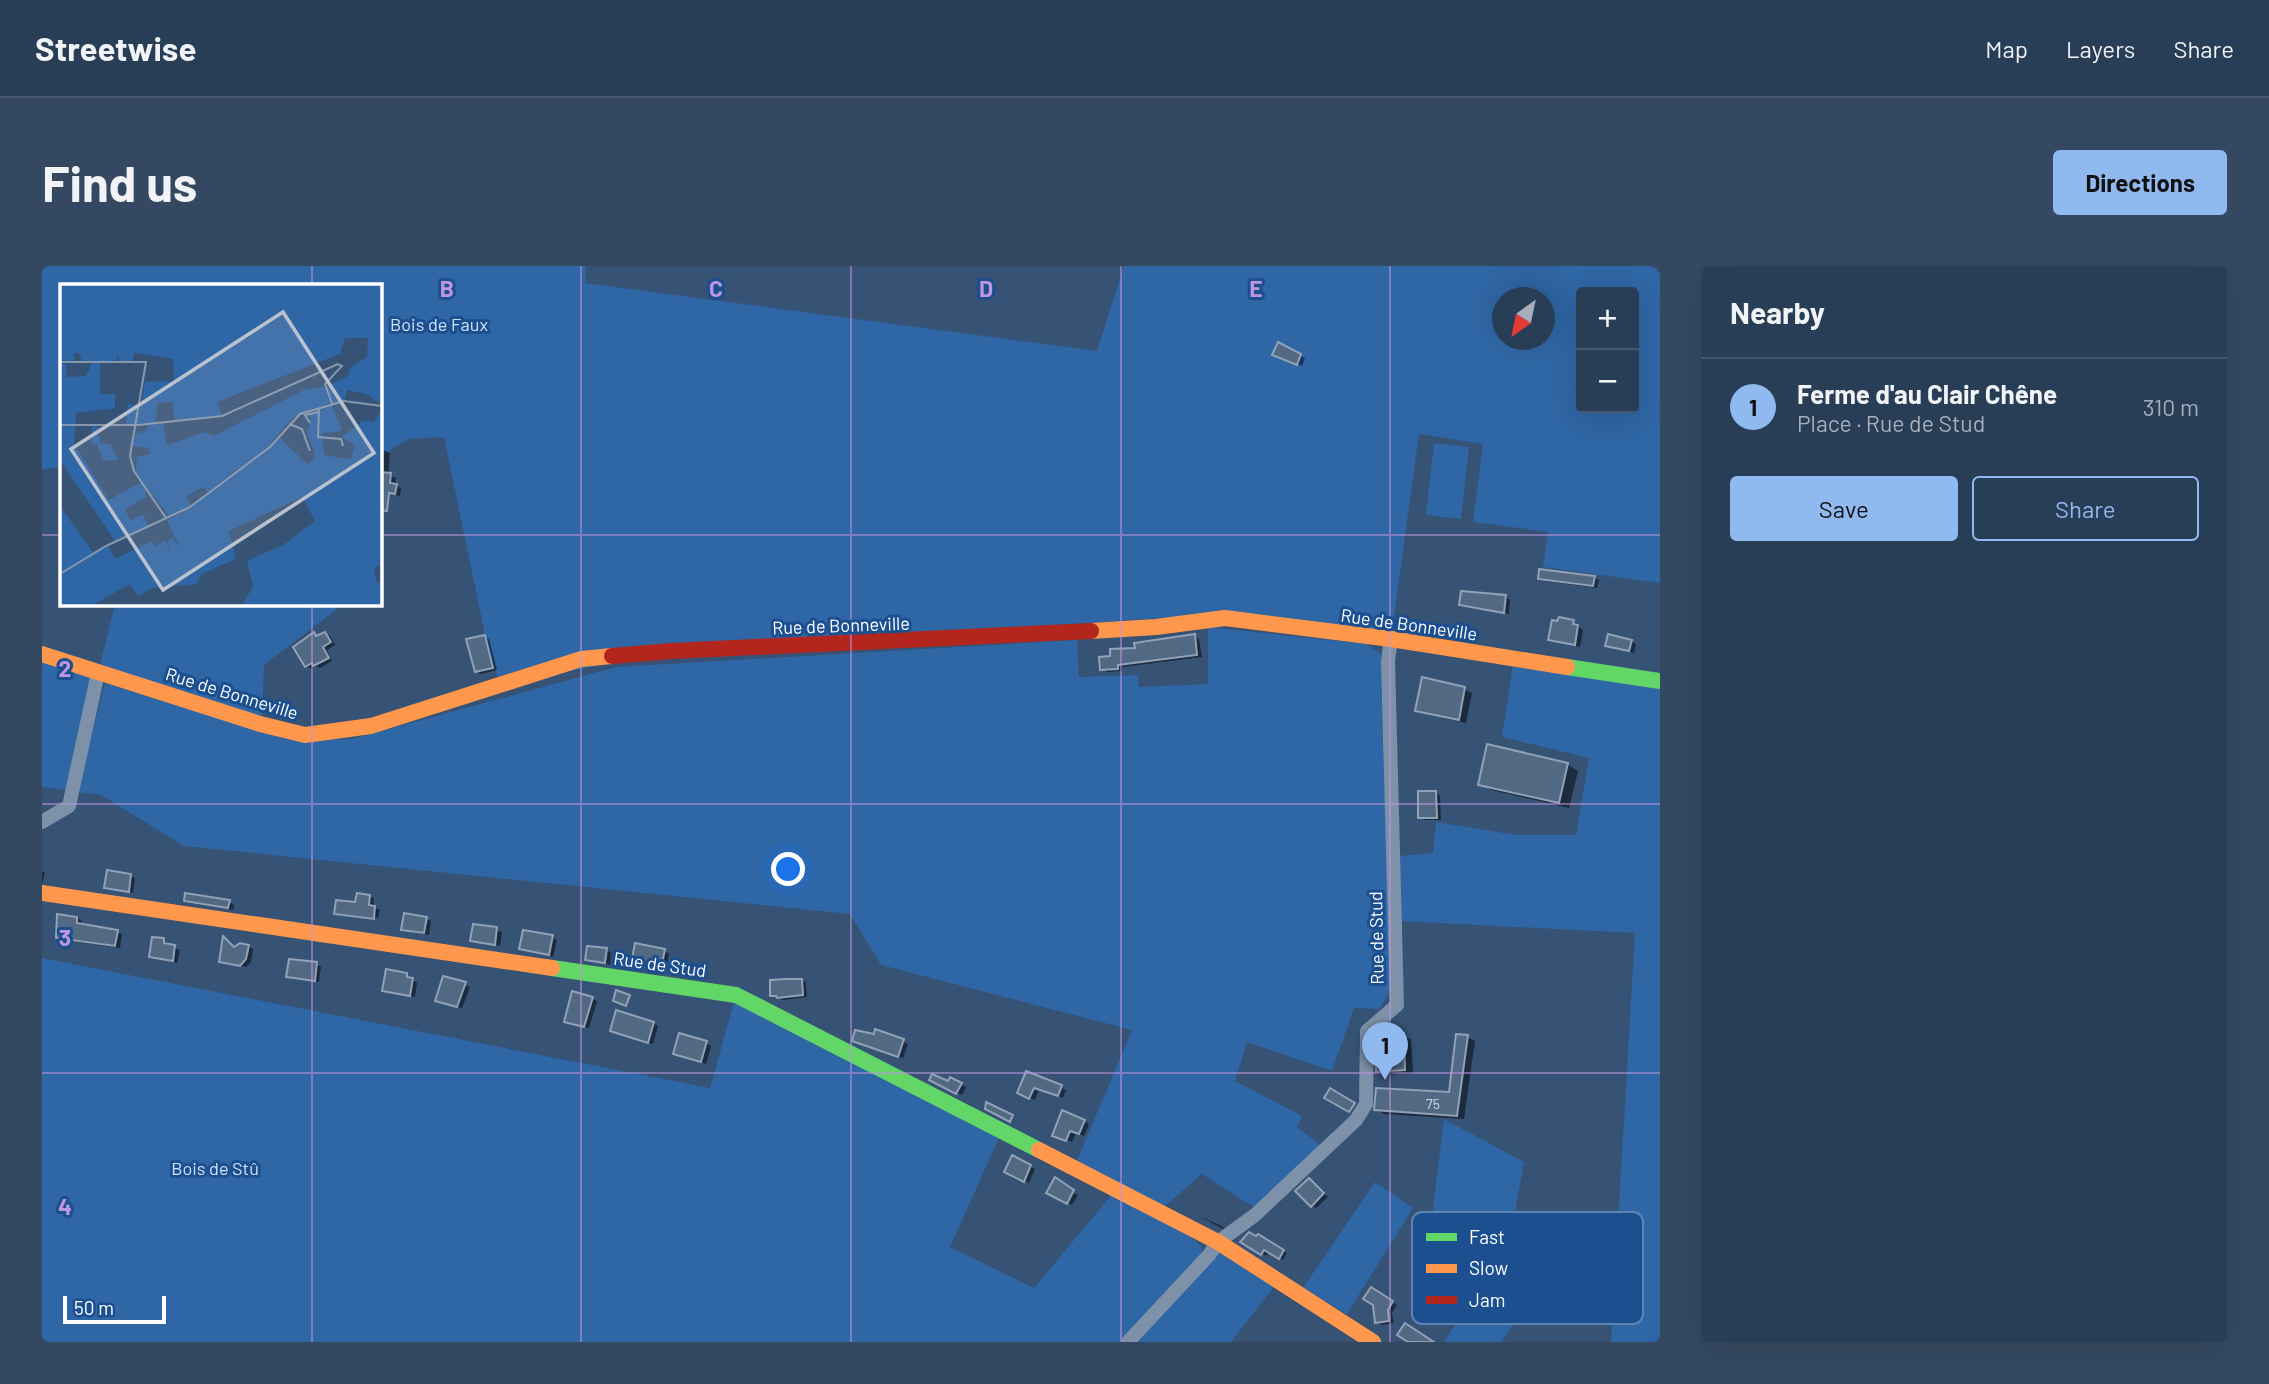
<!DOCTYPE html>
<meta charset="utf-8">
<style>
body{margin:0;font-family:Barlow,sans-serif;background:#344961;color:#f1f3f6}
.controls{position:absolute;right:21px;top:21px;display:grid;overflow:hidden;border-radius:7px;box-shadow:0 7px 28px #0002}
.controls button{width:63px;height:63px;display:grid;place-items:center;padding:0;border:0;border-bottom:2px solid #44576d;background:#283e57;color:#f1f3f6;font:35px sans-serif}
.compass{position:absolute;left:1450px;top:21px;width:63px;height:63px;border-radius:50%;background:#283e57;box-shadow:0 7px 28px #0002;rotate:213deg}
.scale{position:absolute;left:21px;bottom:18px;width:103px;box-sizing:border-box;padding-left:7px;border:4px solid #fff;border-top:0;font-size:19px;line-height:24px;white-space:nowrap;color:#fff;-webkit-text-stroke:5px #1b4f8f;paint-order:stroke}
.you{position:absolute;left:747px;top:604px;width:24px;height:24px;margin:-18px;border:5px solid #fff;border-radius:50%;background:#1a73e8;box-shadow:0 0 0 10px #1a73e833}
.badge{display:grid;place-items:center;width:46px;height:46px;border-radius:50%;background:#90b9f0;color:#111;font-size:23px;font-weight:700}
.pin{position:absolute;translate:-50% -58px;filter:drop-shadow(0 2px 4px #0008)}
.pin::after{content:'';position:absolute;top:37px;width:24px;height:21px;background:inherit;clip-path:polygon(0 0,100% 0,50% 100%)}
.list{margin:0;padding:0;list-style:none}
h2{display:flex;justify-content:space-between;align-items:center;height:91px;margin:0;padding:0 28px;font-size:30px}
h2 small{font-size:23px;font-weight:400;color:#a5aeba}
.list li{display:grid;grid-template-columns:46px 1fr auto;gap:21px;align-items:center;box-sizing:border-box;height:98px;padding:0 28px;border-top:2px solid #44576d}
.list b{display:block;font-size:26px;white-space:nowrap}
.list p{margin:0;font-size:23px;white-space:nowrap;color:#a5aeba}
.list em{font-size:23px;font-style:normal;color:#a5aeba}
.actions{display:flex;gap:14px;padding:21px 28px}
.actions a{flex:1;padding:16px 0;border:2px solid #90b9f0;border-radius:7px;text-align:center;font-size:24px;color:#90b9f0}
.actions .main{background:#90b9f0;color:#111}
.map{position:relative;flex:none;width:1618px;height:1076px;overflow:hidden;border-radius:7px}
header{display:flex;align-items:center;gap:42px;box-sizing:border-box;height:98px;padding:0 35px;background:#283e57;border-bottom:2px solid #44576d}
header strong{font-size:33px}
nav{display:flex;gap:38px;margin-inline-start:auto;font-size:24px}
.intro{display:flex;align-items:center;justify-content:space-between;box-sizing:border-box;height:168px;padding:0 42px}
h1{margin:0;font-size:49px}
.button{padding:18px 32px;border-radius:7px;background:#90b9f0;color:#111;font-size:24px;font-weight:700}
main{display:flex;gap:42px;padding:0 42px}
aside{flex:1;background:#283e57;border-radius:7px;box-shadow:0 7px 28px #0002}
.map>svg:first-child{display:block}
</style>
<header>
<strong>Streetwise</strong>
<nav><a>Map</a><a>Layers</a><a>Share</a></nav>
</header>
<div class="intro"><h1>Find us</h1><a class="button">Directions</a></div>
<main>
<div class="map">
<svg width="1618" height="1076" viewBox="0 0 1618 1076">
<rect width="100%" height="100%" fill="#365274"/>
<g fill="#2f66a5" fill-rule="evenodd">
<path d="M0 0H544L543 17 1055 85 1082 0H1609L1618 7V317L1501 301 1506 266 1431 256 1441 178 1377 168 1350 365 1119 352 629 385 458 419 443 369 402 171 365 173 338 192V19H19V202L0 203ZM1539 26H1592V142H1539ZM1461 32H1503V74H1461Z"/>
<path d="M1392 177 1427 181 1419 253 1384 249Z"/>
<path d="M73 338H296L295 343 222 399 220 453 56 407 25 524 0 521V388L56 407Z"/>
<path d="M1166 361 1324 378 1339 388 1350 650 1349 722 1338 743 1312 742 1290 805 1205 776 1193 815 1260 850 1255 861 1278 879 1213 942 1160 908 1121 942 1034 897 1090 764 839 699 808 648 142 580 59 529 35 526 63 417 248 474 310 473 574 401 1035 374 1037 411 1096 409 1097 421 1166 418Z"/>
<path d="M1472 392 1618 415V1076H1569L1593 667 1359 655 1358 590 1391 587 1394 556 1474 569H1534L1547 492 1460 471Z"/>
<path d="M0 692 668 822 694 729 960 865 908 981 992 1022 1072 926 1145 966 1160 981 1158 995 1081 1076H0Z"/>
<path d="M1402 853 1482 896 1469 968 1479 981 1459 1018 1486 1034 1460 1076H1402L1444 1010 1389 959Z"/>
<path d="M1333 916 1371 942 1305 1048 1261 1022Z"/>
<path d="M1175 985 1233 1019 1189 1076H1097L1095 1074Z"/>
</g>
<g fill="#0007">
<path d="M1237 79 1263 92 1260 100 1233 88Z"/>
<path d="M338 183 348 187 346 209 354 212 353 219 359 222 358 230 338 226Z"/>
<path d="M1498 312H1552L1557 314 1555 322 1503 315Z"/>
<path d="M1464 331 1468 334 1467 348 1419 338Z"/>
<path d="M1531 356 1541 364 1538 381 1508 373Z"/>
<path d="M283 368 288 370 293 379 285 384 290 395 278 402 274 400 269 403 264 400 272 369 276 371Z"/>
<path d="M442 370 447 373 455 404 439 408 434 405Z"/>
<path d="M1152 370 1157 373 1160 391 1080 401V405L1065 406 1060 403 1095 383Z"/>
<path d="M1589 375 1594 378 1592 387 1565 379Z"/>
<path d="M1422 423 1430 427 1424 457 1383 448 1375 444Z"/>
<path d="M1525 498 1536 505 1527 542 1449 524 1438 518Z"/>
<path d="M1394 527 1398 530 1399 554H1383L1378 551Z"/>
<path d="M0 605 3 607 0 618Z"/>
<path d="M89 610 93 612 91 627 64 621Z"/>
<path d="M328 630 332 633 331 641 338 644 336 652 297 647Z"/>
<path d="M144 635 187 636 192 639 191 644 148 637Z"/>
<path d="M35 652 40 655 39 659 80 668 78 682 20 674 15 671Z"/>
<path d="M384 653 389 655 387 669 361 663Z"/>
<path d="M433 660 460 666 458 680 430 674Z"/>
<path d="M510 671 515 674 511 691 479 682Z"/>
<path d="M122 674 126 677V680L138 684 135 697 108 690Z"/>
<path d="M594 679 627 687 624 705 591 697Z"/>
<path d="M206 680 211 683 209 696 204 701 179 695 193 682Z"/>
<path d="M565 684 569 687 568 699 545 694Z"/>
<path d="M274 698 279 701 277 716 251 713 246 710Z"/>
<path d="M364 709 375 717 373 731 342 724Z"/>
<path d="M402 712 428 721 420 742 400 736Z"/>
<path d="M760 714 764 717 765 731 741 734 730 729Z"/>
<path d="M550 733 555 735 547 762 529 758Z"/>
<path d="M611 757 616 760 611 778 575 767Z"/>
<path d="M834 766 866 778 861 792 817 777 833 770Z"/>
<path d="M1361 769 1369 774 1371 807 1344 809 1336 805Z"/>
<path d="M1425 771 1433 775 1422 853 1342 848 1334 843 1409 828Z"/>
<path d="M664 777 669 780 664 798 633 788Z"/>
<path d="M985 807 1024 824 1021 832 997 823 993 834 977 827Z"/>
<path d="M890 814 906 818 909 814 924 821 920 829Z"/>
<path d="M1042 855 1047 858 1042 870 1034 867 1030 876 1014 870Z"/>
<path d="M971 892 993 903 987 917 964 905Z"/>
<path d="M1272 917 1286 931 1274 942 1270 940Z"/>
<path d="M1027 924 1036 929 1030 939 1006 926Z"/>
<path d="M1157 950 1180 960 1184 963 1183 964Z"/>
<path d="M1216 970 1245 987 1241 994 1227 985 1224 990 1201 975Z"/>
<path d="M1330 1024 1355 1039 1350 1047 1352 1057 1340 1059 1335 1056Z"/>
</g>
<g fill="#526984" stroke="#92a2b6" stroke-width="2">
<path d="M1236 76 1259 88 1255 99 1230 89Z"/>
<path d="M338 206 349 207 348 217 355 218 353 228 347 227 345 245 338 244Z"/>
<path d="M1497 303 1553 310 1551 320 1496 313Z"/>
<path d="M1419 325 1464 329 1462 347 1417 339Z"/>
<path d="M1517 351 1532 354 1531 358 1536 359 1533 379 1506 374 1510 354 1515 355Z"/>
<path d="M272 366 274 370 283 366 289 376 281 381 287 392 271 400 270 397 263 401 251 381Z"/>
<path d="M1153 368 1155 389 1076 399V403L1058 404 1057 391 1068 390V383L1093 382 1092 377Z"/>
<path d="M1566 368 1590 374 1587 385 1563 380Z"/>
<path d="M443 369 451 402 433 406 424 373Z"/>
<path d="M1380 411 1423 421 1417 454 1373 445Z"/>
<path d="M1445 478 1526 497 1517 537 1436 519Z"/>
<path d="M1376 525H1394L1395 552H1376Z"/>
<path d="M65 604 89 608 87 626 62 622Z"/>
<path d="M143 627 188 634 186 642 142 635Z"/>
<path d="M315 627 328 629 327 639 333 640 332 653 292 648 294 634 313 636Z"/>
<path d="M362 647 385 651 382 667 359 664Z"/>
<path d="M15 648 35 651V657L76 664 73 680 14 672Z"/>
<path d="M431 658 455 661 453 679 428 675Z"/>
<path d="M481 664 511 669 507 689 477 683Z"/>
<path d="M181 670 192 681 198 677 207 679 204 693 198 700 177 696Z"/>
<path d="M110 671 122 672V677L133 679 131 695 107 691Z"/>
<path d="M593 677 623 683 619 703 589 698Z"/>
<path d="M545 680 565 682 563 697 543 694Z"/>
<path d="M247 693 275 696 273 715 244 711Z"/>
<path d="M344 703 365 707V711L371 712 368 730 340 725Z"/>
<path d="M401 710 424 716 415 741 393 735Z"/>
<path d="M744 713H760L761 729 735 732 734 730H728V714Z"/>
<path d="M574 724 588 729 584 740 571 735Z"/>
<path d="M530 725 551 731 542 761 522 756Z"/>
<path d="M574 744 612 756 606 777 568 765Z"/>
<path d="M833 763 862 773 856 791 810 775 813 764 832 768Z"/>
<path d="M637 767 665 775 659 796 631 788Z"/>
<path d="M1362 767 1363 804 1334 806 1335 769Z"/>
<path d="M1414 768 1426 769 1415 850 1332 844 1334 822 1407 826Z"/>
<path d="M984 805 1020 819 1016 830 992 822 987 833 975 827Z"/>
<path d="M890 808 906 815 908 811 920 817 914 828 887 814Z"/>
<path d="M1288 822 1313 837 1307 846 1282 832Z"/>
<path d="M944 836 971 849 968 856 943 843Z"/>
<path d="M1020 844 1043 854 1037 868 1028 865 1024 875 1010 870Z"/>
<path d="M970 889 989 899 982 916 962 906Z"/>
<path d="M1013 911 1032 924 1025 938 1004 927Z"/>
<path d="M1267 912 1282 927 1269 941 1253 925Z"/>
<path d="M1207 966 1214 970 1216 968 1242 984 1237 993 1222 984 1219 989 1198 976Z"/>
<path d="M1329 1021 1351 1035 1346 1044 1347 1055 1333 1057 1331 1039 1321 1033Z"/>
<path d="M1363 1057 1392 1076H1366L1355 1069Z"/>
</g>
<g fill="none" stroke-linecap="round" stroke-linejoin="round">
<g stroke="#7d92a8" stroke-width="14">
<path d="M0 556 27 540 56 407"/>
<path d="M1086 1076 1167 989 1176 976 1213 949 1314 854 1324 838 1325 765 1355 739 1346 395 1349 373"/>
</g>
<g stroke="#63d668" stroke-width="16">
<path d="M1525 401 1618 415"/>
<path d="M510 702 694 729 997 884"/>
</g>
<g stroke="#ff974d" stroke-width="16">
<path d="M1049 365 1114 361 1183 352 1349 373 1525 401"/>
<path d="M0 388 218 458 263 469 329 460 539 393 570 390"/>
<path d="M0 627 510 702"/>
<path d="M997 884 1176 976 1331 1076"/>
</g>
<path stroke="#b3261e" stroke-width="16" d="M570 390 629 385 1049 365"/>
</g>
<path fill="none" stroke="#bd96df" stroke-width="2" stroke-opacity="0.55" d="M270 0V19M539 0V1076M809 0V1076M1079 0V1076M1348 0V1076M0 269H19M338 269H1618M270 338V1076M0 538H1618M0 807H1618"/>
<g text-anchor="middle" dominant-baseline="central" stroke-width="6" stroke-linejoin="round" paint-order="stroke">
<g font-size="14" fill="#d4dae0">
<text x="1391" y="837">75</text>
</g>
<g font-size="18" fill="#cfe3fa" stroke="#1b4f8f">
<text x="397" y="58">Bois de Faux</text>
<text x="173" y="902">Bois de Stû</text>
</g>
<g font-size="18" fill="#fff" stroke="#1b4f8f">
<text transform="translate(1367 358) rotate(8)">Rue de Bonneville</text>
<text transform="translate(799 359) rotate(-2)">Rue de Bonneville</text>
<text transform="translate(190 427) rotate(17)">Rue de Bonneville</text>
<text transform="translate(1334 672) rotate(-91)">Rue de Stud</text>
<text transform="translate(618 698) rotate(8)">Rue de Stud</text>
</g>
</g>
<g transform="translate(18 18)">
<rect width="322" height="322" fill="#365274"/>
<path d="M0 0H322V113L319 119 307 110 287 106 284 117 272 121 282 147 262 149 264 171 291 176 295 161 282 153 303 137 314 138 322 125V279L314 285 317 299 322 298V322H182L193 302 187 277 225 260 255 237 242 213 169 247 176 275 141 290 137 300 93 304 78 312 70 300 31 322H0V222L33 268 48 261 55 275 92 257 95 262 105 257 111 268 107 256 112 254 120 264 107 236 128 225 219 153 247 180 252 177 255 169 247 149 251 135 247 128 272 120 267 102 288 92 290 84 307 73 308 54H285L280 70 157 118 162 132 115 137 112 118 98 119 95 139 66 140 68 120 80 121 79 132 85 98 114 97 113 75 74 69 73 78H59L58 71 56 77H40V110H55V124L16 129 14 160 49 216 81 198 86 207 85 214 65 225 70 236 83 231 88 242 55 257 0 176V80H6L7 93 26 92 33 78H22L19 69H14V78L0 76ZM265 103 270 119 234 133 205 165 147 208 144 203 135 207 126 213 131 221 109 232 76 189 77 173 90 170 89 164 72 162 76 149 85 148 88 141 103 139 107 161 145 148 154 152 246 105ZM32 142 39 143 40 159 51 161 58 176 44 177 37 160H32Z" fill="#2f66a5"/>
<path fill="none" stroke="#8697ac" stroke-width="2" d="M0 78H86L70 172 74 187 106 234M272 120 265 100 282 82 277 80M259 124 258 153 281 155 283 162M250 139 245 131 259 128M229 140 242 145 250 167M0 141H78L162 132 278 80M0 290 46 262 130 223 210 163 240 130 284 117 322 122"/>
<path fill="#b9c2ce" fill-opacity="0.15" stroke="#b9c2ce" stroke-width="3.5" d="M223 28 314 169 103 306 11 165Z"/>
<rect width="322" height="322" fill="none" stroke="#fff" stroke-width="3.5"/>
</g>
<rect x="1370" y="946" width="231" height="112" rx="10" fill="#1b4f8f" stroke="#5f84b1" stroke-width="2"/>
<rect x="1384" y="967" width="31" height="8" fill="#63d668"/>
<rect x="1384" y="998" width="31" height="9" fill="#ff974d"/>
<rect x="1384" y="1030" width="31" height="8" fill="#b3261e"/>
<g font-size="19" fill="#fff">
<text x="1427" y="978">Fast</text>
<text x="1427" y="1009">Slow</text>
<text x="1427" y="1041">Jam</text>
</g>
<g font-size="23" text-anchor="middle" font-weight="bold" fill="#bd96df" stroke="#1b4f8f" stroke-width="6" stroke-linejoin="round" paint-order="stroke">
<text x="405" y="31">B</text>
<text x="674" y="31">C</text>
<text x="944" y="31">D</text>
<text x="1214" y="31">E</text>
<text x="23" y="411">2</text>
<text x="23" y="680">3</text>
<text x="23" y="949">4</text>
</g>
</svg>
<div class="controls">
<button>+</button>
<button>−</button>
</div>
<svg class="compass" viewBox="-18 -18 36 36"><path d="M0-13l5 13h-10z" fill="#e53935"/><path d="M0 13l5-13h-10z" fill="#a5aeba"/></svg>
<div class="scale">50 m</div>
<div class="you"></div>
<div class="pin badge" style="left:1343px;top:814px">1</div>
</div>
<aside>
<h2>Nearby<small></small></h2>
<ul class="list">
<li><span class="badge">1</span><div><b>Ferme d'au Clair Chêne</b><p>Place · Rue de Stud</p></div><em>310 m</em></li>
</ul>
<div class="actions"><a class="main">Save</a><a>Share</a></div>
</aside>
</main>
